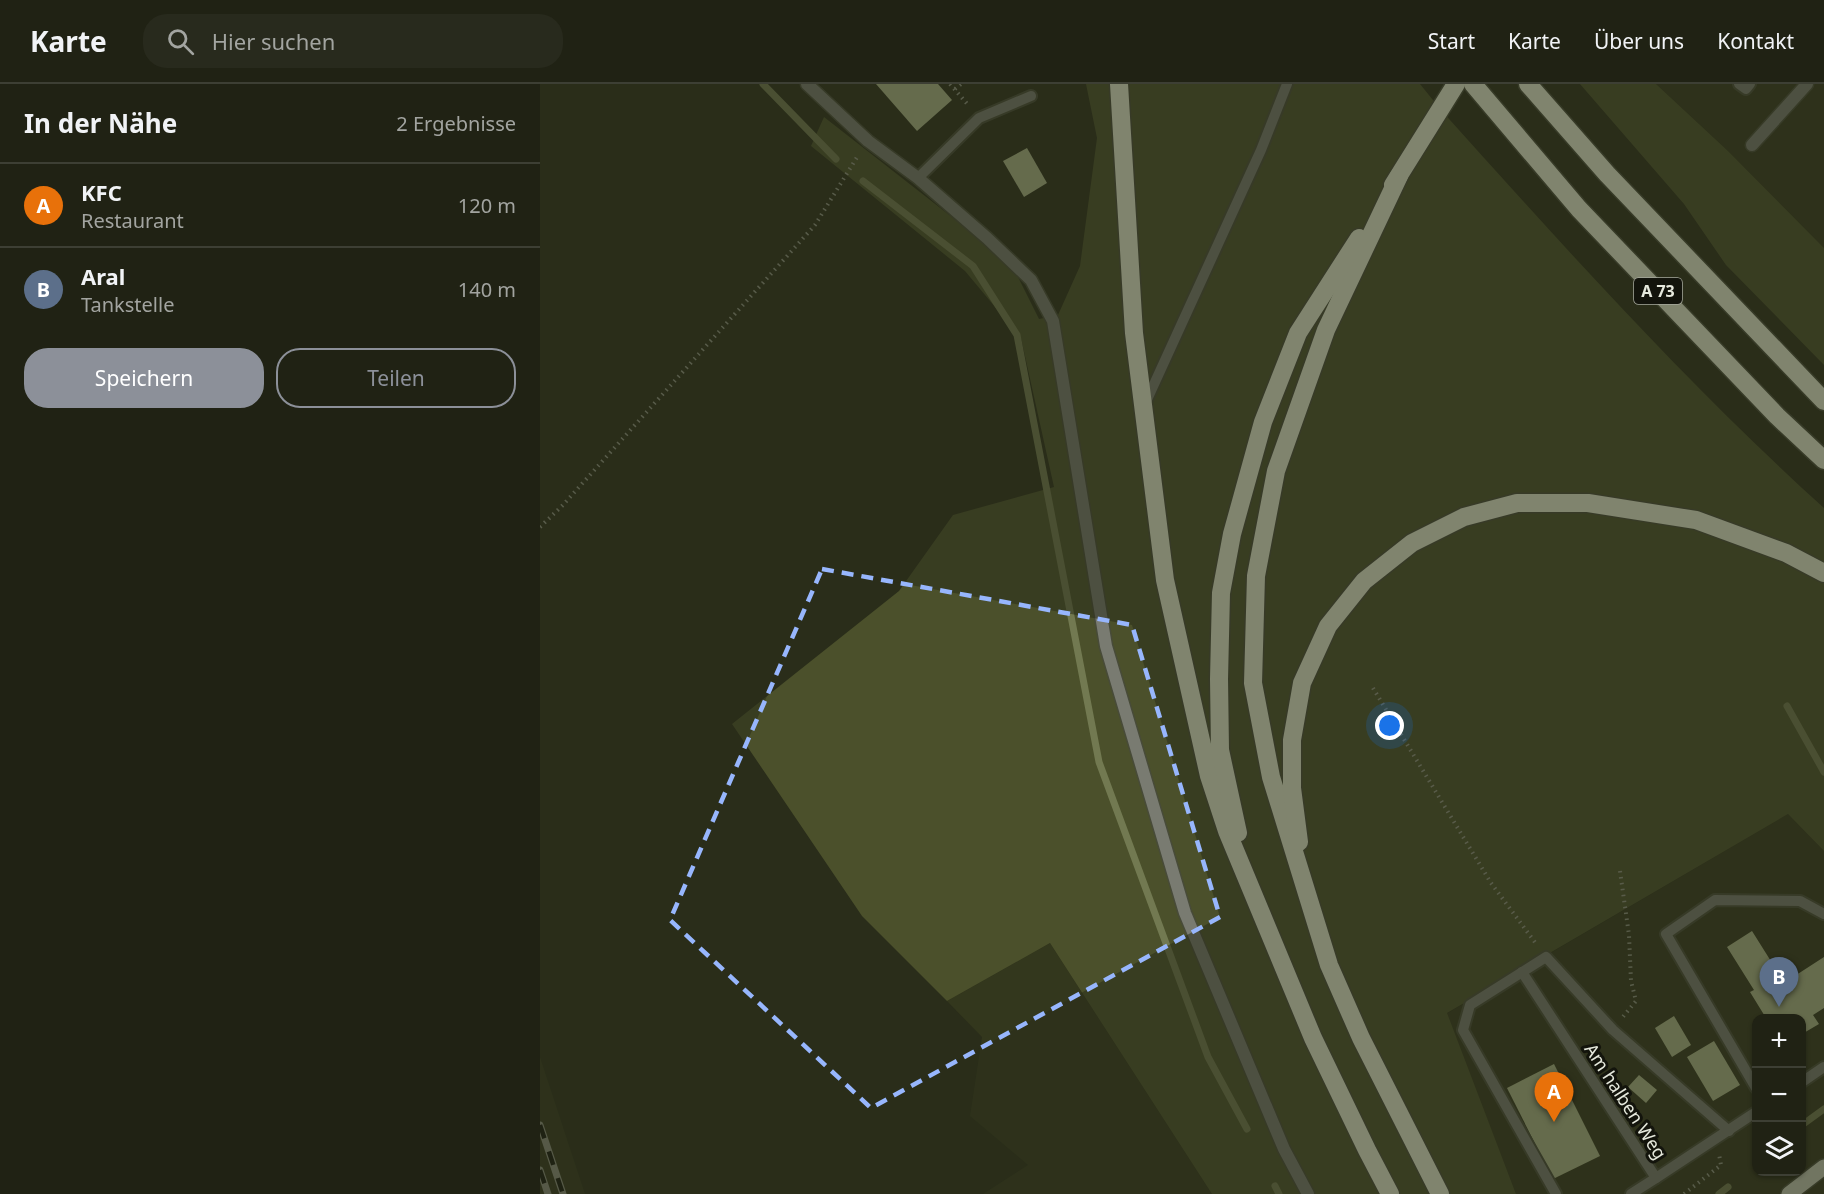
<!DOCTYPE html>
<html lang="de">
<meta charset="utf-8">
<style>
body{margin:0;font-family:"Noto Sans",sans-serif;background:#282a1d;color:#f1f3f6}
.controls{position:absolute;right:18px;bottom:18px;display:grid;overflow:hidden;border-radius:12px;box-shadow:0 2px 4px #0004}
.controls button{width:54px;height:54px;display:grid;place-items:center;padding:0;border:0;border-bottom:2px solid #3d3f34;background:#202214;color:#f1f3f6;font:30px sans-serif}
.you{position:absolute;left:850px;top:642px;width:21px;height:21px;margin:-15px;border:4px solid #fff;border-radius:50%;background:#1a73e8;box-shadow:0 0 0 9px #1a73e833}
.badge{display:grid;place-items:center;width:39px;height:39px;border-radius:50%;background:#8c9099;color:#fff;font-size:20px;font-weight:700}
.pin{position:absolute;translate:-50% -50px;filter:drop-shadow(0 2px 3px #0008)}
.pin::after{content:'';position:absolute;top:32px;width:21px;height:18px;background:inherit;clip-path:polygon(0 0,100% 0,50% 100%)}
.list{margin:0;padding:0;list-style:none}
h2{display:flex;justify-content:space-between;align-items:center;height:78px;margin:0;padding:0 24px;font-size:26px}
h2 small{font-size:20px;font-weight:400;color:#a2a4a0}
.list li{display:grid;grid-template-columns:39px 1fr auto;gap:18px;align-items:center;box-sizing:border-box;height:84px;padding:0 24px;border-top:2px solid #3d3f34}
.list b{display:block;font-size:22px;white-space:nowrap}
.list p{margin:0;font-size:20px;white-space:nowrap;color:#a2a4a0}
.list em{font-size:20px;font-style:normal;color:#a2a4a0}
.actions{display:flex;gap:12px;padding:18px 24px}
.actions a{flex:1;padding:14px 0;border:2px solid #8c9099;border-radius:24px;text-align:center;font-size:21px;color:#8c9099}
.actions .main{background:#8c9099;color:#fff}
.icon{flex:none;width:33px;height:33px;fill:none;stroke:currentColor;stroke-width:2;stroke-linecap:round;stroke-linejoin:round}
.map{position:relative;flex:none;width:1284px;height:1110px;overflow:hidden}
header{display:flex;align-items:center;gap:36px;box-sizing:border-box;height:84px;padding:0 30px;background:#202214;border-bottom:2px solid #3d3f34}
header strong{font-size:28px}
nav{display:flex;gap:33px;margin-inline-start:auto;font-size:21px}
.search{width:420px;height:54px;background:#282a1d;display:flex;align-items:center;gap:15px;box-sizing:border-box;padding:0 21px;border-radius:24px;color:#a2a4a0;font-size:22px}
main{display:flex}
aside{flex:1;background:#202214}
.map>svg:first-child{display:block}
</style>
<header>
<strong>Karte</strong>
<div class="search"><svg class="icon" aria-label="search" viewBox="0 0 24 24"><circle cx="10" cy="10" r="6"/><path d="M15 15l6 6"/></svg>Hier suchen</div>
<nav><a>Start</a><a>Karte</a><a>Über uns</a><a>Kontakt</a></nav>
</header>
<main>
<aside>
<h2>In der Nähe<small>2 Ergebnisse</small></h2>
<ul class="list">
<li><span class="badge" style="background:#e8710a">A</span><div><b>KFC</b><p>Restaurant</p></div><em>120 m</em></li>
<li><span class="badge" style="background:#5c6f8a">B</span><div><b>Aral</b><p>Tankstelle</p></div><em>140 m</em></li>
</ul>
<div class="actions"><a class="main">Speichern</a><a>Teilen</a></div>
</aside>
<div class="map">
<svg width="1284" height="1110" viewBox="0 0 1284 1110">
<rect width="100%" height="100%" fill="#2a2d1a"/>
<g fill="#33371d" fill-rule="evenodd">
<path d="M1116 0H1284V164L1188 67Z"/>
<path d="M1248 730 1284 767V1110H976L906 930ZM1216 934H1262V1088H1216Z"/>
<path d="M510 859 672 1110H443L488 1081 430 1032 442 953 407 917Z"/>
<path d="M0 973 45 1110H0Z"/>
</g>
<g fill="#4b502b">
<path d="M546 0H880L901 26C1024 163 1147 300 1284 424V767L1248 730 907 929 976 1110H672L510 859 407 917 322 832 192 640 359 507 413 431 514 403 481 254 425 187 271 62 284 33 454 166 478 193 499 235 518 231 540 182 557 54Z"/>
<path d="M1040 0H1116L1188 67 1284 164V281L1186 181 1144 120Z"/>
</g>
<g fill="none" stroke-linecap="round" stroke-linejoin="round">
<g stroke="#727951" stroke-width="7">
<path d="M223 0 296 75"/>
<path d="M323 97 433 182 477 251 559 678 668 973 707 1045"/>
<path d="M1247 622 1284 688"/>
<path d="M1262 1041 1284 1025"/>
<path d="M735 1102 739 1110"/>
<path d="M1179 1110 1188 1103"/>
</g>
</g>
<g fill="#aeb68b">
<path d="M336 0H398L412 16 377 47Z"/>
<path d="M487 64 507 99 484 113 463 77Z"/>
<path d="M1212 847 1239 890 1245 886 1250 895 1284 873V924L1273 931 1279 940 1262 950V934H1226L1210 908 1214 906 1187 863Z"/>
<path d="M1134 932 1151 961 1132 973 1115 944Z"/>
<path d="M1174 957 1200 1001 1173 1017 1147 973Z"/>
<path d="M1014 980 1060 1072 1013 1095 967 1004Z"/>
<path d="M1099 991 1117 1006 1106 1019 1088 1003Z"/>
</g>
<g fill="none" stroke-linecap="round" stroke-linejoin="round">
<g stroke="#484b39" stroke-width="14">
<g id="lane">
<path d="M1199 0 1206 5 1210 0"/>
<path d="M378 94 439 34 491 12"/>
<path d="M605 320 721 66 747 0"/>
<path d="M982 888 1116 1094 1216 1028"/>
<path d="M1262 998 1284 983"/>
<path d="M1216 1004 1126 850 1175 816 1260 817 1284 830"/>
<path d="M1016 1110 923 946 930 921 1006 873 1073 946 1189 1047"/>
<path d="M1091 1110 1116 1094"/>
</g>
</g>
<g stroke="#484b39" stroke-width="15">
<g id="street">
<path d="M267 0 328 57 378 94 447 154 491 196 513 237 566 562 645 829 744 1065 768 1110"/>
<path d="M1212 61 1267 0"/>
</g>
</g>
<g stroke="#484b39" stroke-width="18">
<path id="primary" d="M1249 1110 1284 1083"/>
</g>
<g stroke="#484b39" stroke-width="21">
<g id="highway">
<path d="M579 0 594 249 625 496 669 692 687 747 773 954 827 1066 850 1110"/>
<path d="M933 0 1039 125 1237 332 1284 376"/>
<path d="M988 0 1067 90 1284 317"/>
<path d="M859 92 786 246 736 387 716 492 713 599 731 693 789 881 821 954 900 1110"/>
<path d="M853 101 916 0"/>
<path d="M698 749 680 666 679 595 681 509 692 450 723 338 758 249 819 154"/>
<path d="M759 758 752 704V656L762 599 788 542 824 497 872 459 924 433 977 419H1048L1156 436 1246 469 1284 489"/>
</g>
</g>
<g stroke="#909384" stroke-width="4" stroke-dasharray="1.5 4.5" stroke-linecap="butt">
<path d="M410 0 429 22"/>
<path d="M415 5 421 0"/>
<path d="M0 443 22 422 275 141 319 70"/>
<path d="M833 604 951 799 997 861"/>
<path d="M1080 787 1089 851 1091 897 1096 917 1082 934"/>
<path d="M1144 1110 1181 1081 1179 1070"/>
</g>
<use href="#lane" stroke="#797b71" stroke-width="10"/>
<use href="#street" stroke="#797b71" stroke-width="12"/>
<use href="#primary" stroke="#c8ccb8" stroke-width="15"/>
<use href="#highway" stroke="#e8edd4" stroke-width="18"/>
<g stroke="#8c8f7f" stroke-width="7">
<g id="rail">
<path d="M0 1041 23 1110"/>
<path d="M0 1086 8 1110"/>
</g>
</g>
<use href="#rail" stroke="#13140c" stroke-width="4.5" stroke-dasharray="14" stroke-linecap="butt"/>
</g>
<path d="M0 0H1284V1110H0ZM282 485 592 541 680 833 331 1024 130 836Z" fill="#2a2d1a" fill-opacity=".55" fill-rule="evenodd"/>
<path fill="none" stroke="#97b6fd" stroke-width="4.5" stroke-dasharray="12 8" stroke-linejoin="round" d="M282 485 592 541 680 833 331 1024 130 836Z"/>
<g text-anchor="middle" dominant-baseline="central" stroke-width="6" stroke-linejoin="round" paint-order="stroke">
<rect fill="#13140c" stroke="#a7a99e" stroke-width="1.5" x="1094" y="194" width="48" height="26" rx="4.5"/>
<g font-size="16" font-weight="bold" fill="#e6e9dd">
<text x="1118" y="207">A 73</text>
</g>
<g font-size="18" fill="#e6e9dd" stroke="#13140c">
<text transform="translate(1086 1017) rotate(57)">Am halben Weg</text>
</g>
</g>
</svg>
<div class="controls">
<button>+</button>
<button>−</button>
<button><svg class="icon" aria-label="layers" viewBox="0 0 24 24"><path d="M12 4l9 5-9 5-9-5zM3 14l9 5 9-5"/></svg></button>
</div>
<div class="you"></div>
<div class="pin badge" style="left:1014px;top:1038px;background:#e8710a">A</div>
<div class="pin badge" style="left:1239px;top:923px;background:#5c6f8a">B</div>
</div>
</main>
